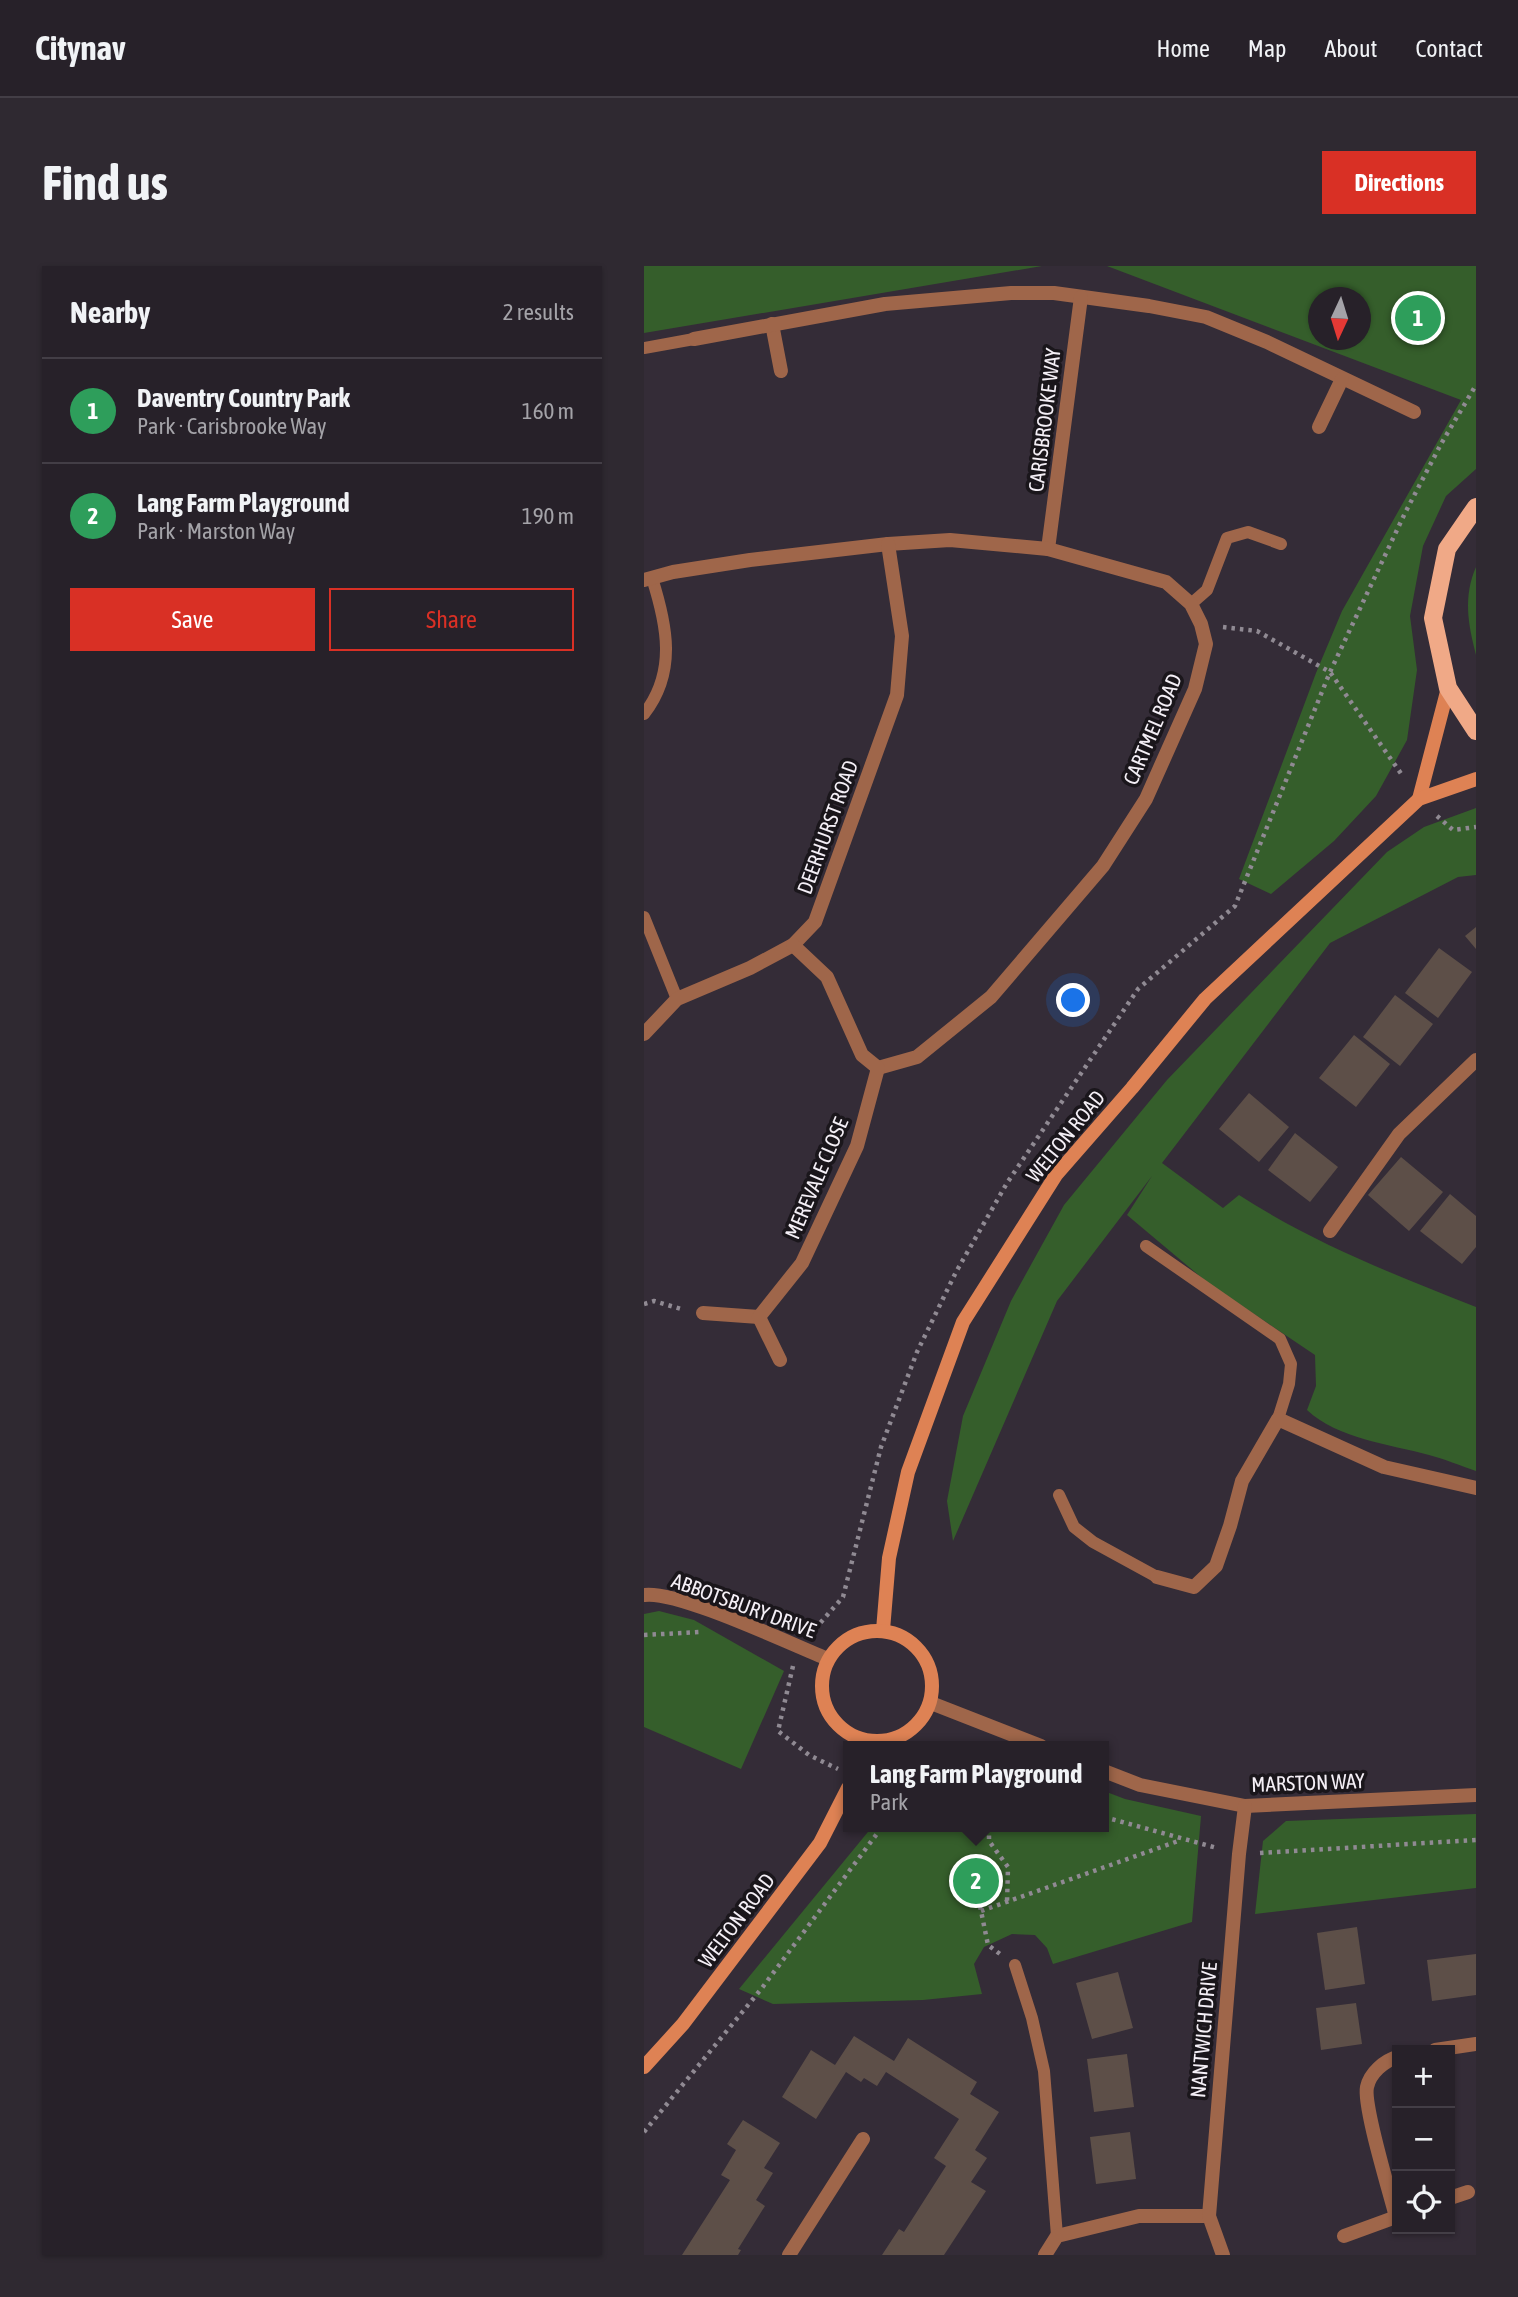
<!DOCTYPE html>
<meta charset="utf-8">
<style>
body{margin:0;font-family:"Asap Condensed",sans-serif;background:#2f2931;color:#f1f3f6}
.controls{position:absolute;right:21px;bottom:21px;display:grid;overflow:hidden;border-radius:0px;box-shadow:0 2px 5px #0004}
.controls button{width:63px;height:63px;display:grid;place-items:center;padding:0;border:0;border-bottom:2px solid #433e46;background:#272129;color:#f1f3f6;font:35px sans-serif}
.compass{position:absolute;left:664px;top:21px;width:63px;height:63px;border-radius:50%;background:#272129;box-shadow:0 2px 5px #0004;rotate:184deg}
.you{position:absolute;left:430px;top:735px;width:24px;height:24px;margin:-18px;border:5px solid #fff;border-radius:50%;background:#1a73e8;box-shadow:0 0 0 10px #1a73e833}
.badge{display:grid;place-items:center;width:46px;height:46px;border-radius:50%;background:#d93025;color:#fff;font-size:23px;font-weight:700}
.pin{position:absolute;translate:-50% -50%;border:4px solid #fff;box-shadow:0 2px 7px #0006}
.popup{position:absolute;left:199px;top:1475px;width:266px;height:91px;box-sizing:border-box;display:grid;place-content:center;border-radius:0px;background:#272129;filter:drop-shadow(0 2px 5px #0005);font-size:23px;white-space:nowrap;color:#a4a3a8}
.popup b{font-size:26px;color:#f1f3f6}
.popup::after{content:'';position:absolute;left:50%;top:100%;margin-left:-14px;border:14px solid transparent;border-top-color:#272129}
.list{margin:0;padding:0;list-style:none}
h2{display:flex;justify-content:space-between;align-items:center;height:91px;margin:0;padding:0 28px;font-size:30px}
h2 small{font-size:23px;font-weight:400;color:#a4a3a8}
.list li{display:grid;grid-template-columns:46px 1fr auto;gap:21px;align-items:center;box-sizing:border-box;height:105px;padding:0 28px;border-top:2px solid #433e46}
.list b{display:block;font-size:26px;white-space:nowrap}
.list p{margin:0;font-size:23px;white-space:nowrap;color:#a4a3a8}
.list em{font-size:23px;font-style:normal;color:#a4a3a8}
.actions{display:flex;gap:14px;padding:21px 28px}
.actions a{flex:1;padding:16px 0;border:2px solid #d93025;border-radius:0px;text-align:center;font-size:24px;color:#d93025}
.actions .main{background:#d93025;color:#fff}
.icon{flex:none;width:38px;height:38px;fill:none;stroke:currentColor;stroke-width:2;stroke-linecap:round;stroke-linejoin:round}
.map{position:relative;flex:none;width:832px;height:1989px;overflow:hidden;border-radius:0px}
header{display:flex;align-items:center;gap:42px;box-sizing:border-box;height:98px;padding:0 35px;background:#272129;border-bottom:2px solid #433e46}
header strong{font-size:33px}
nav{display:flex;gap:38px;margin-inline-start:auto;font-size:24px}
.intro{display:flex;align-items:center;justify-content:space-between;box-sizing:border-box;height:168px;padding:0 42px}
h1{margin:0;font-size:49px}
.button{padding:18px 32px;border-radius:0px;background:#d93025;color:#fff;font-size:24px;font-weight:700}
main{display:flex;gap:42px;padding:0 42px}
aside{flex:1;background:#272129;border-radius:0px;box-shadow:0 2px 5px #0004}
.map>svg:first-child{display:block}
</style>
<header>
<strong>Citynav</strong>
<nav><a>Home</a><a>Map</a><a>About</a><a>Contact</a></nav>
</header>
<div class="intro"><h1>Find us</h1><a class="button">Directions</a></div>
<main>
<aside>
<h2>Nearby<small>2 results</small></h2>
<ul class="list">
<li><span class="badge" style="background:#2e9e5b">1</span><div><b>Daventry Country Park</b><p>Park · Carisbrooke Way</p></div><em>160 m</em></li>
<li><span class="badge" style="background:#2e9e5b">2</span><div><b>Lang Farm Playground</b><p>Park · Marston Way</p></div><em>190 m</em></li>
</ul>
<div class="actions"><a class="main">Save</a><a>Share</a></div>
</aside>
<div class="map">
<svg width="832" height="1989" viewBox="0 0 832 1989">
<rect width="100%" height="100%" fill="#342c37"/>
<g fill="#355e2b" fill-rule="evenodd">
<path d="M0 0H398L0 67Z"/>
<path d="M463 0H832V203L802 230 779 280 766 350 773 404 763 474 732 530 690 575 627 628 595 613 672 407 698 345 817 134ZM674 32H716V74H674Z"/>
<path d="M832 301V389C824 358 819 331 832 301Z"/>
<path d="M832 542V609L814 611 686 677 518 897 579 942 595 929C669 977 751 1009 832 1041V1205C817 1200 801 1193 785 1189 745 1178 694 1173 663 1144L672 1120 671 1089 564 1017 483 949 508 910 413 1035 309 1275 303 1235 319 1150 367 1035 420 939 523 814 743 586 780 561Z"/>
<path d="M15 1345 50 1354 140 1405 97 1503 0 1461V1348Z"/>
<path d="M460 1525 481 1533 557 1550 548 1656 409 1698 403 1682 391 1669 368 1668 340 1681 330 1698 338 1728 279 1734 129 1738 95 1723 228 1561H460Z"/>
<path d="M832 1548V1622L611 1648 619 1575 642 1555Z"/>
</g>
<g fill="#5d4f48">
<path d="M832 661V683L821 670Z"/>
<path d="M795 682 828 706 794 752 761 727Z"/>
<path d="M751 729 789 758 756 800 719 771Z"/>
<path d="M710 769 746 798 712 841 675 812Z"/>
<path d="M605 827 645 861 615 896 575 863Z"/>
<path d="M651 867 694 901 666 936 624 904Z"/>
<path d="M757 891 799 926 765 965 724 929Z"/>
<path d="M806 928 832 950V981L818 998 776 965Z"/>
<path d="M713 1661 721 1718 681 1724 673 1667Z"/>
<path d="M832 1688V1729L788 1735 783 1694Z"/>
<path d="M474 1706 489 1762 448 1773 432 1717Z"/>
<path d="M712 1737 718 1778 677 1784 672 1742Z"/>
<path d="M210 1770 250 1795 264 1772 333 1816 326 1828 355 1846 331 1884 343 1892 327 1916 342 1925 300 1989H238L255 1963 260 1966 302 1900 290 1892 315 1853 242 1806 233 1820 220 1812 217 1816 202 1806 172 1853 138 1831 167 1784 191 1799Z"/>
<path d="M483 1788 490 1841 450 1846 443 1793Z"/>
<path d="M99 1854 136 1877 120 1902 129 1907 112 1934 121 1940 94 1983 97 1984 94 1989H38L86 1914 77 1909 92 1884 83 1878Z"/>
<path d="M486 1866 492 1913 452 1918 446 1871Z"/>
</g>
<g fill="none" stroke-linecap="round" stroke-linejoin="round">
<g stroke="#908a93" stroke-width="4.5" stroke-dasharray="3.5 5" stroke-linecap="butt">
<path d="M579 361 613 365 686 406 758 509"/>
<path d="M793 550 809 564 832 561"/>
<path d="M0 1038 10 1035 37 1043"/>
<path d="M171 1363 199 1331 237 1181 273 1086 312 1006 363 917 494 723 591 640 686 406 761 247 797 178 832 119"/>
<path d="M0 1369 56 1366"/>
<path d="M149 1400 134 1465 165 1489 194 1503"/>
<path d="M460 1551 573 1582"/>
<path d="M345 1561V1575L364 1601 363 1636"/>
<path d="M616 1587 832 1574"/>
<path d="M336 1640 344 1679 356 1688"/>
<path d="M337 1645 537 1574"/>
<path d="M0 1866 118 1722 238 1561"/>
</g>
<g stroke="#9f664a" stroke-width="12">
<path d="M0 82 50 73"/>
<path d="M547 338 563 324 583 272 604 266 637 278"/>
<path d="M0 448C33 406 23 359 8 312"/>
<path d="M0 651 33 733"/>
<path d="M502 980 636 1073 647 1098 645 1118 634 1153"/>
<path d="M415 1229 430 1261 449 1276 513 1311"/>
<path d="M371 1699 388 1752 400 1805 413 1970"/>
</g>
<g stroke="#9f664a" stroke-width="14">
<path d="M128 58 137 105"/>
<path d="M50 73 241 38 367 27H410L505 40 562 51 623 76 770 146"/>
<path d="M675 161 698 113"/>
<path d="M404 283 437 31"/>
<path d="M0 314 29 306 106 294 244 278 306 274 404 283 522 316 547 338 557 358 562 378 551 423 502 533 459 600 347 731 273 791 234 802"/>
<path d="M0 768 33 733 106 702 149 679 171 656 253 429 258 370 244 278"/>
<path d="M686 965 755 868 832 794"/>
<path d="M59 1047 115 1051"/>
<path d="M136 1094 115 1051 158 997 213 880 234 802 218 789 183 711 149 679"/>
<path d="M513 1311 550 1321 572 1300 586 1260 598 1215 634 1153 740 1201 832 1222"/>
<path d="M0 1329C34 1324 146 1378 184 1393"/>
<path d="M287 1437 397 1480"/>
<path d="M460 1505 496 1519 601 1540 832 1529"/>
<path d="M791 1784 832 1778"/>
<path d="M753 1791C740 1795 726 1807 723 1821 719 1840 746 1927 752 1951L753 1950"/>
<path d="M806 1932 824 1926"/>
<path d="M700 1970 752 1951"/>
<path d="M145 1989 219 1873"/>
<path d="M401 1989 413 1970 495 1950H565"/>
<path d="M579 1989 565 1950 595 1588 601 1540"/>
</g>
<g stroke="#de8254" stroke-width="14">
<path d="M775 533 804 422"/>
<path d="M239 1364 245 1292 264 1206 319 1056 412 909 488 822 561 733 775 533 832 513"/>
<circle cx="233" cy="1420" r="55"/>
<path d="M0 1801 39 1758 176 1577 204 1522"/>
</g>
<path stroke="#f0a987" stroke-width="18" d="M832 241 803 283 789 352 804 422 832 465"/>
</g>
<g text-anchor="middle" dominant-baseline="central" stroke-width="7" stroke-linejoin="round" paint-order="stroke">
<g font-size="21" fill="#f4eff6" stroke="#1a161b">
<text transform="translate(400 154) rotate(-83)">CARISBROOKE WAY</text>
<text transform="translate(508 463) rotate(-67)">CARTMEL ROAD</text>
<text transform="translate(183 561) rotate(-70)">DEERHURST ROAD</text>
<text transform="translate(421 870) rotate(-51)">WELTON ROAD</text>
<text transform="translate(172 912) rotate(-67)">MEREVALE CLOSE</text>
<text transform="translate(100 1339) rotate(20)">ABBOTSBURY DRIVE</text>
<text transform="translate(664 1516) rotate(-2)">MARSTON WAY</text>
<text transform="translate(92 1654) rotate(-53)">WELTON ROAD</text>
<text transform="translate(559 1764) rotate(-85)">NANTWICH DRIVE</text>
</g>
</g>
</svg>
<div class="controls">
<button>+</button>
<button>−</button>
<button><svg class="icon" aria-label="locate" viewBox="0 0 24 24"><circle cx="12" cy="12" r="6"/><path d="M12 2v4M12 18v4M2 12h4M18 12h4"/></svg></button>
</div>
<svg class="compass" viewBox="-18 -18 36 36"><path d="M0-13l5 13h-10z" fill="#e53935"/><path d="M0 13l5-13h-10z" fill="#a4a3a8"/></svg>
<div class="you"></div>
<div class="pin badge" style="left:774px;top:52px;background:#2e9e5b">1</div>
<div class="pin badge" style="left:332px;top:1615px;background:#2e9e5b">2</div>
<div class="popup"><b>Lang Farm Playground</b>Park</div>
</div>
</main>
